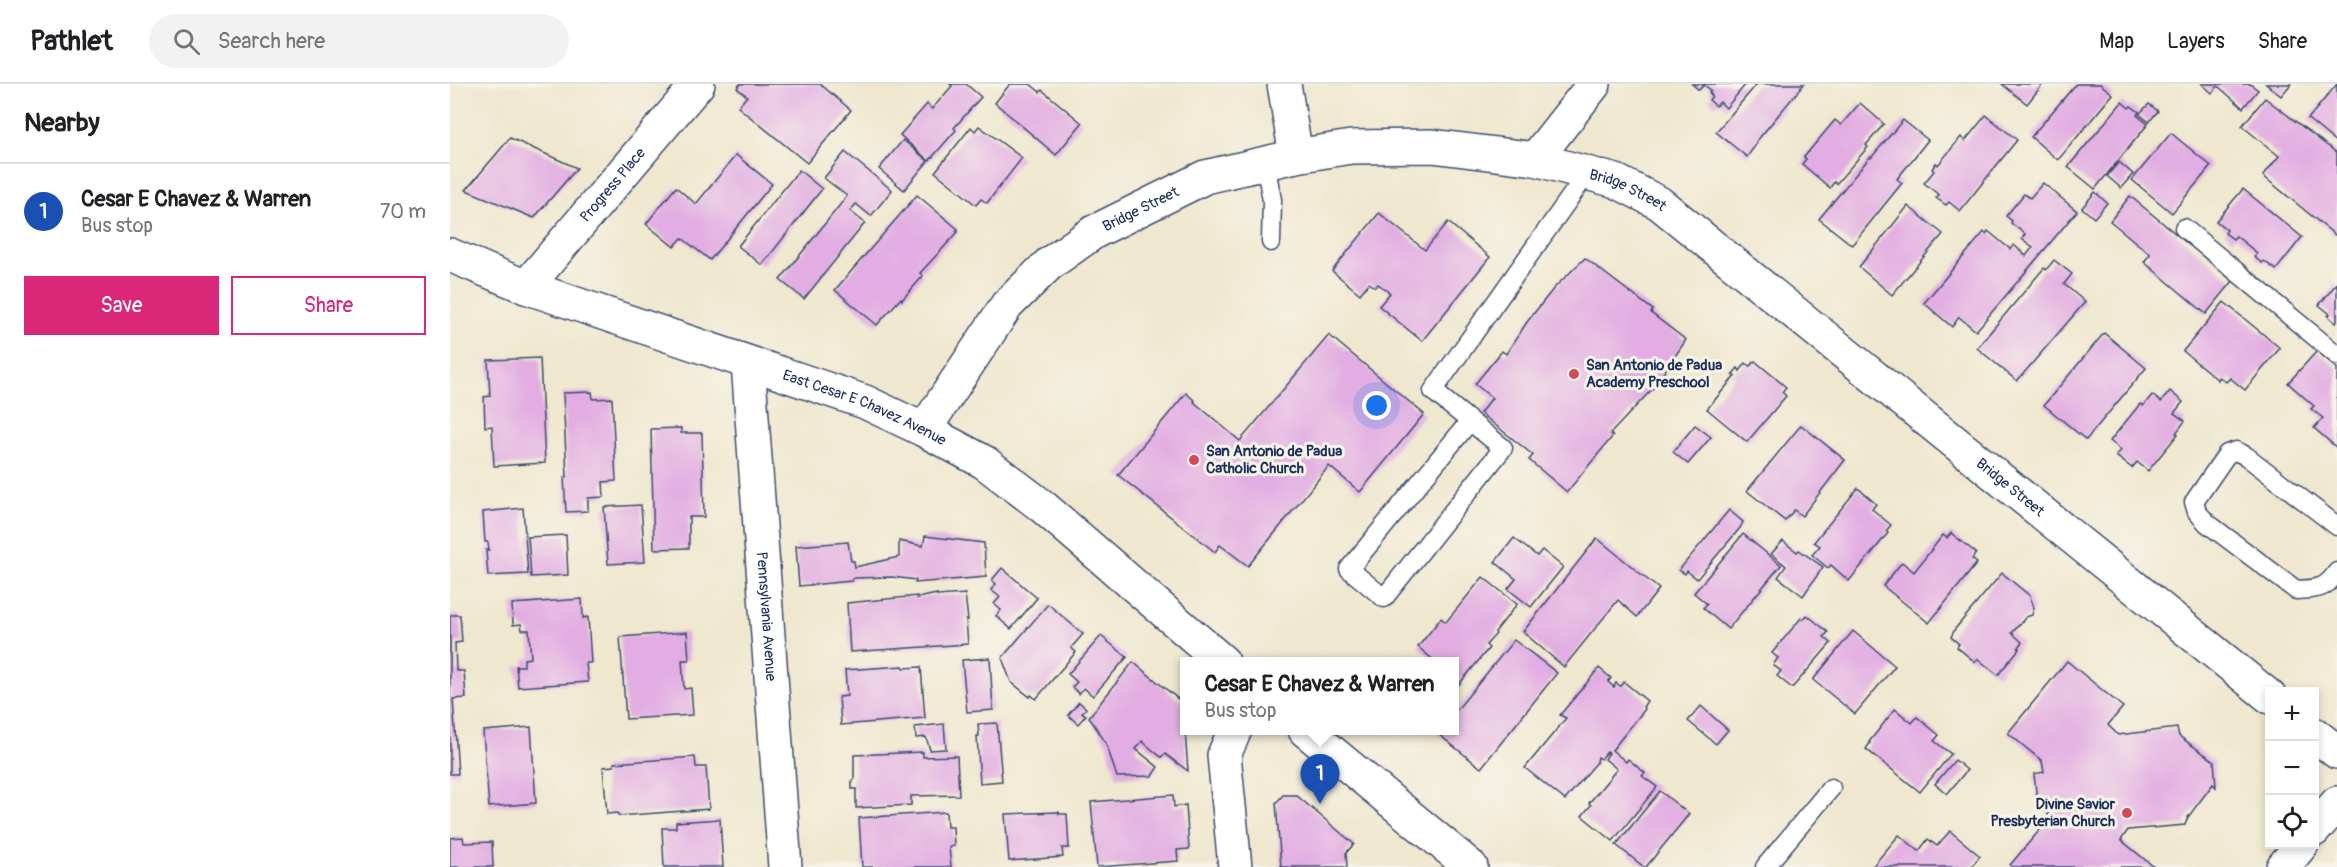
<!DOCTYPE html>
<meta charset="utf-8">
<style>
body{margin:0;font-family:Pangolin,sans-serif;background:#f2f2f2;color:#202124}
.controls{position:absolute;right:18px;bottom:18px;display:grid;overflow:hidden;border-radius:0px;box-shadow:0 3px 9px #0003}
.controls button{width:54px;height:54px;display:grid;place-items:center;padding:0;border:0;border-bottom:2px solid #e0e0e0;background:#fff;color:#202124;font:30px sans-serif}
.you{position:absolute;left:927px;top:322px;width:21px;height:21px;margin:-15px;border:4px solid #fff;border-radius:50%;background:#1a73e8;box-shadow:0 0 0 9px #1a73e833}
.badge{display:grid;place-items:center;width:39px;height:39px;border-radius:50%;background:#db2777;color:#fff;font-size:20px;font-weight:700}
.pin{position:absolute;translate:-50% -50px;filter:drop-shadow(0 2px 3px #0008)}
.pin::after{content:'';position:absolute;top:32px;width:21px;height:18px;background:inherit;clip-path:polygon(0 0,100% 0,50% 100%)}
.popup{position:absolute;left:730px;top:573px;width:279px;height:78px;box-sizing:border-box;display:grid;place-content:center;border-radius:0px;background:#fff;filter:drop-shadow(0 2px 4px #0005);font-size:20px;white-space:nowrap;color:#757577}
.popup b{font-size:22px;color:#202124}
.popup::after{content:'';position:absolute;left:50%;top:100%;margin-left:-12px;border:12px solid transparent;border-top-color:#fff}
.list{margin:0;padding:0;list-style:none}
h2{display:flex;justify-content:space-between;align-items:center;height:78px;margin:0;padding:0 24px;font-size:26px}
h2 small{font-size:20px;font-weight:400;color:#757577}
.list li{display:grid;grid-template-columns:39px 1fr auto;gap:18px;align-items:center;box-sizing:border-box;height:96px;padding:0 24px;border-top:2px solid #e0e0e0}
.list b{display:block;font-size:22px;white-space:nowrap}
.list p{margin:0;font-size:20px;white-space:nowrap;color:#757577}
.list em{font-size:20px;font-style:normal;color:#757577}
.actions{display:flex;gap:12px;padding:18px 24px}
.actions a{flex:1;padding:14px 0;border:2px solid #db2777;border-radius:0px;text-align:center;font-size:21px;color:#db2777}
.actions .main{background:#db2777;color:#fff}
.icon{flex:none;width:33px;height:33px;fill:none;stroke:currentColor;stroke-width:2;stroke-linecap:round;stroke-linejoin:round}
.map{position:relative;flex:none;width:1887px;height:783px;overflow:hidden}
header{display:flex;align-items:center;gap:36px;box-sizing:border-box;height:84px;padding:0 30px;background:#fff;border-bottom:2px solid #e0e0e0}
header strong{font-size:28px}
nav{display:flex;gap:33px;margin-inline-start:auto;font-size:21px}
.search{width:420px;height:54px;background:#f2f2f2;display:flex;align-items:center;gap:15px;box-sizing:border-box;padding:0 21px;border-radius:33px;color:#757577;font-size:22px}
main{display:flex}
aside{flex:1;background:#fff}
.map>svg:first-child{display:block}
</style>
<header>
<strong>Pathlet</strong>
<div class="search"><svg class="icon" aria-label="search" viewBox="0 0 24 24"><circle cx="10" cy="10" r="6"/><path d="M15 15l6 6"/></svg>Search here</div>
<nav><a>Map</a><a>Layers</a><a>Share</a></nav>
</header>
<main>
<aside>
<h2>Nearby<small></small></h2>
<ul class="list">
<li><span class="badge" style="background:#1a4fb4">1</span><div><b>Cesar E Chavez &amp; Warren</b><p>Bus stop</p></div><em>70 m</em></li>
</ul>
<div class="actions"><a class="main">Save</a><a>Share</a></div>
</aside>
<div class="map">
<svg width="1887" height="783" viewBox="0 0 1887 783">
<rect width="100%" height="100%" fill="#f7f3e8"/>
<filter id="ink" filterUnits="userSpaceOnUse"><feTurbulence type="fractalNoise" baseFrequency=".0167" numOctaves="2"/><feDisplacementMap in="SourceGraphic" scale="12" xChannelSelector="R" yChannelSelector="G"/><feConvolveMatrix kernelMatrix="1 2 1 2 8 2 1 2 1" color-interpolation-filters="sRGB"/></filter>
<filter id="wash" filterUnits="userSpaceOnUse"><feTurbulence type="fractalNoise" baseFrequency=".008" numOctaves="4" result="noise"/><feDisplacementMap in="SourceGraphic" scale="24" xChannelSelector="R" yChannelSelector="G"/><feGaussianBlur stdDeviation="1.35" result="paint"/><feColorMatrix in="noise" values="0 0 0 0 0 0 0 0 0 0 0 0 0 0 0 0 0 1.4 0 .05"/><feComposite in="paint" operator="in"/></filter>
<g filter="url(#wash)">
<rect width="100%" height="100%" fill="#efe7ce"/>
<g id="blocks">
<g fill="#e2ade2">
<path d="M290 0H370L401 26 357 79 288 23 297 12 287 4Z"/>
<path d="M500 0H516L531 13 504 44 506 46 479 77 450 51 477 20 482 25 502 2Z"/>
<path d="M560 0H580L590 8 592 6 632 39 606 71 545 19Z"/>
<path d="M1242 0H1296L1276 24 1270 18 1266 22 1259 16 1262 12 1259 8 1261 6 1254 1 1249 6Z"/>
<path d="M1307 0H1354L1306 58 1307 59 1297 73 1266 48Z"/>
<path d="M1552 0H1593L1577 20Z"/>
<path d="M1626 0H1650L1663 10 1608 76 1581 53Z"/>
<path d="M1752 0H1800L1808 6 1793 24 1768 2 1762 9Z"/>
<path d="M1816 0H1841L1831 12Z"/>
<path d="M1887 0V59L1858 35Z"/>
<path d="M1815 14 1887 69V149L1885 151 1813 92 1829 72 1792 42Z"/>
<path d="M1672 18 1679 24 1681 22 1689 28 1687 31 1698 40 1645 105 1618 83Z"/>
<path d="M1410 19 1434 40 1416 61 1418 63 1386 100 1384 98 1380 104 1352 80 1356 75 1354 73 1385 36 1391 41Z"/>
<path d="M1699 20 1708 27 1699 38 1689 30Z"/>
<path d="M1536 31 1567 56 1510 127 1499 118 1496 121 1486 114 1489 111 1474 99 1484 87 1482 85 1486 79 1488 81 1511 53 1515 57Z"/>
<path d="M1453 36 1478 56 1447 95 1452 99 1402 161 1369 135 1420 73 1421 74Z"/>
<path d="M529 42 572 74 537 119 531 115 526 121 485 88 521 43 525 47Z"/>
<path d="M1721 49 1761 82 1722 129 1682 96Z"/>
<path d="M60 54 127 84 84 134 16 106Z"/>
<path d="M453 56 478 77 454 106 429 85Z"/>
<path d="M395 68 442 106 421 132 406 120 400 127 415 139 354 215 330 196 397 112 374 94Z"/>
<path d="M286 71 322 100 260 176 232 154 224 163 196 140 226 103 246 120Z"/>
<path d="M1669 78 1683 90 1671 104 1657 92Z"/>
<path d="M349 86 372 105 312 181 288 162Z"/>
<path d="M1593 99 1627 127 1526 247 1509 233 1502 243 1474 219 1534 148 1536 150 1538 147 1560 165 1564 161 1576 172 1583 163 1572 155 1575 150 1561 139 1562 137 1556 132 1574 110 1580 114Z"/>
<path d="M1793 105 1852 153 1826 186 1814 177 1812 179 1804 173 1807 169 1786 152 1783 155 1775 149 1777 146 1766 137Z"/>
<path d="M1645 108 1657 119 1644 134 1632 124Z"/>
<path d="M467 111 508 145 506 147 508 148 470 189 473 192 452 216 451 214 427 241 385 206Z"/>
<path d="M1680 112 1783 197 1756 230 1694 178 1700 170 1660 137Z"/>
<path d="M1458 122 1493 150 1442 211 1409 183Z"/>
<path d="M929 129 975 166 998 138 1040 173 972 257 929 222 940 209 928 200 925 203 919 199 910 210 882 187Z"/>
<path d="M1135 174 1203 226 1201 229 1236 256 1204 303 1160 350 1163 352 1117 408 1079 376 1083 371 1030 329 1042 314 1025 300 1052 267 1056 270 1077 238 1104 204Z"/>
<path d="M1604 176 1622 190 1614 200 1635 218 1567 297 1527 264 1594 184 1596 186Z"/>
<path d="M1887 199V238L1886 239 1878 232 1880 230 1869 221Z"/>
<path d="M1774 218 1830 264 1795 306 1780 294 1776 298 1769 293 1768 296 1733 267Z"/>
<path d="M1654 249 1696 284 1636 356 1594 321Z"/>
<path d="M879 251 974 330 910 408 879 382 798 482 770 461 765 468 668 391 736 309 745 317 744 318 790 357Z"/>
<path d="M1867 267 1887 284V364L1864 344 1873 334 1861 325 1864 322 1838 299Z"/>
<path d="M90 274 95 379 44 382 42 342 35 343 34 313 40 312 38 276Z"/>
<path d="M1305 277 1336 303 1332 308 1336 312 1297 358 1257 325 1285 292 1282 291 1288 284 1290 287 1296 279 1300 282Z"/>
<path d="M1720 307 1733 318 1724 329 1735 337 1726 349 1728 350 1698 387 1687 378 1682 384 1666 372 1671 366 1660 357 1690 320 1693 322 1702 311 1711 318Z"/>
<path d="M142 308 143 315 162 314 166 397 153 398 154 413 138 414V427L116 428 114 393H117L113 309Z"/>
<path d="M1245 341 1261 353 1238 380 1223 368Z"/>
<path d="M1351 341 1395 376 1352 432 1344 426 1335 437 1297 407Z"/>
<path d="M231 344V349H252L254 433H239V464L204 465 201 345Z"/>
<path d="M1408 404 1426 420 1422 425 1441 441 1436 447 1438 449 1399 497 1381 481 1378 484 1362 471 1370 462 1364 458Z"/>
<path d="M191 421 195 478 158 480 154 423Z"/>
<path d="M73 424 78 490 38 492 36 466H39L38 458H35L33 428Z"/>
<path d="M1279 426 1293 438 1290 444 1247 495 1237 487 1235 490 1229 486Z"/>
<path d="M1501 449 1526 469 1522 475 1527 479 1479 539 1433 502 1452 478 1464 488 1493 451 1497 454Z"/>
<path d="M1293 450 1331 481 1278 545 1253 524 1257 520 1244 509Z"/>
<path d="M116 451 118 491 81 493 78 453Z"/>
<path d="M475 452 534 459 536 493 465 499 466 496 442 493 405 494 402 495V497L349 502 346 462 398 458 401 477H404L405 483 449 473V457L473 462Z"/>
<path d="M1064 454 1087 472 1092 466 1113 483 1081 523 1058 505 1066 495 1045 478Z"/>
<path d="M1147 454 1209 505 1187 533 1168 516 1114 583 1073 548Z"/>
<path d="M1333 457 1347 468 1349 466 1373 483 1353 512 1328 493 1336 482 1321 470Z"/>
<path d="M552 484 587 514 561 545 546 532 551 526 544 520 550 513 541 506 546 500 542 496Z"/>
<path d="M1552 489 1580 512 1584 524 1582 531 1576 533 1562 549 1572 558 1568 564 1569 565 1548 591 1528 575 1525 578 1507 563 1509 560 1501 553 1505 545Z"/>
<path d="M1033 493 1067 520 1045 548 1046 550 1036 561 1039 564 1006 604 1005 578H986L968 563 991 534 996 538Z"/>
<path d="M487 510V512L515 510 518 536H516L518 560 400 568 397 519 467 512V514Z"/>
<path d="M132 515 133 534 138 533 141 579H136L138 598 68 603 66 582H74V575L81 574 79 546H72L71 540 63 541 62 520Z"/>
<path d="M598 520 633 550 621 564 626 568 586 615 581 611 580 613 561 598 552 574Z"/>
<path d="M0 531H10L12 558 5 559 6 587H14L16 614 3 615 8 690H0Z"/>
<path d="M1357 531 1378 548 1374 553 1381 559 1342 604 1327 592 1331 587 1323 581 1328 574 1322 569 1351 534 1353 536Z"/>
<path d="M1403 547 1445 582 1405 630 1363 596Z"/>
<path d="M237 548 239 576H232L234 605 241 604 243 631 176 635 170 553Z"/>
<path d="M651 552 677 573 643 612 634 604 629 610 622 603 627 598 618 590Z"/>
<path d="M1064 556 1107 589 1031 684 987 649 989 646H1005V628Z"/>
<path d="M540 574 543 626 517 628 512 576Z"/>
<path d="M1617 577 1673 623 1658 641 1668 651 1727 644 1729 652 1764 677 1766 703 1763 700 1738 733 1735 741 1678 746 1671 756 1704 783H1562L1560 781 1599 735 1597 723 1588 724 1584 690 1594 688 1592 677 1558 649Z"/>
<path d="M683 578 733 619 738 687 715 670 711 673 692 657 686 665 708 683 702 692 667 693 656 659 639 633Z"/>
<path d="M453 582 454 584 471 583 475 634 391 641 389 613 397 612 395 586Z"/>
<path d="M1149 584 1161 594 1158 598 1164 603 1166 599 1170 602 1174 598 1197 617 1193 623 1195 625 1162 666 1176 678 1178 675 1195 689 1192 692 1207 703 1163 757 1132 732 1141 721 1139 719 1167 685 1155 675 1159 669 1157 668 1151 675 1148 673 1147 678 1115 716 1075 684 1116 634 1110 631Z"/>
<path d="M629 618 636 624 632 629 636 631 628 640 618 631Z"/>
<path d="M1251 622 1278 646 1266 660 1238 637Z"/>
<path d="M1445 625 1462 639 1467 633 1489 651 1484 657 1501 670 1470 708 1416 665 1420 659 1419 658Z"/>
<path d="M547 639 552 697 530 699 527 652H529L528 640Z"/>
<path d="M494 640 496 665 480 666 476 653 466 654 465 643Z"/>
<path d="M81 643 86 719 39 723 33 647Z"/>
<path d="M473 668V673L507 672 509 711 461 712V721L406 724V705H402V696H404V671Z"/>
<path d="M245 673 246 683H256L259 725 168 732V729L157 730 153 683 164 682V679Z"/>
<path d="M1505 676 1517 686 1497 710 1485 700Z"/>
<path d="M1210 707 1239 730 1196 783H1194L1166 761Z"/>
<path d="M723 711 724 723 736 721 739 765 727 766 728 777 647 783 641 718Z"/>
<path d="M833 711H846L904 760 896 769 897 783H831L826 719Z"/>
<path d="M496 728 497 743H503L504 762 499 763 501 783H412L409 734Z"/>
<path d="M609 728V730H617L619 764H612L613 773 559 777 555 730Z"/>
<path d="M270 735 273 783H214L212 744H226V738Z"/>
<path d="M1500 747 1530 772 1521 783H1422L1449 751 1469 767 1478 755 1487 762Z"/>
<path d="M13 753 14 759 42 758 43 783H0V754Z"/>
</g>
</g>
</g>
<g filter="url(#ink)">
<use href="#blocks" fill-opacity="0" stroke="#3b4b6f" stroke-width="1.5"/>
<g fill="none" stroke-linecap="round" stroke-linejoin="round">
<g stroke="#3b4b6f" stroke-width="21">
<g id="service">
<path d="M815 79 822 116 821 158"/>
<path d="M1734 144 1887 271"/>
<path d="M1020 337 899 485 934 514 1053 364 983 307 1138 88"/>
<path d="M1887 442 1796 372 1786 367 1777 370 1744 418 1747 428 1757 439 1846 506C1866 505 1875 506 1887 488"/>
<path d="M1315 783 1381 704"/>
</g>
</g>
<g stroke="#3b4b6f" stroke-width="36">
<g id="minor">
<path d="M834 0 846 72"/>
<path d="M1085 75 1144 0"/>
<path id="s1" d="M76 203 248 0"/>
<path id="s2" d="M298 279 335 783"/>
<path id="s3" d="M474 346 557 221 599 180 644 148 755 93 846 72 901 63 982 62 1085 75 1166 97 1209 119 1820 613"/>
<path d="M785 646 774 671 785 783"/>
<path d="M1864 650 1887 668"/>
</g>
</g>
<g stroke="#3b4b6f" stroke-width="36">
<g id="tertiary">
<path d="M1864 746 1887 719"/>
<path d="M1833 783 1852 760"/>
</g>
</g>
<g stroke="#3b4b6f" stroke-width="36">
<g id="primary">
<path id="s4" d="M0 171 76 203 415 318 474 346 534 378 592 422 773 578"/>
<path d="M855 646 1021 783"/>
</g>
</g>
<use href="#service" stroke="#fff" stroke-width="18"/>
<use href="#minor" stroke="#fff" stroke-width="33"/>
<use href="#tertiary" stroke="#fff" stroke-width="33"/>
<use href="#primary" stroke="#fff" stroke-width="33"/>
</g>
</g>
<g fill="#d1495b" stroke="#f7f3e8" stroke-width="2">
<circle cx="1124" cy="290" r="6"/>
<circle cx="744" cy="376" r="6"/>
<circle cx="1677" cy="729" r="6"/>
</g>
<g text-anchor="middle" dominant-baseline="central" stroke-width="6" stroke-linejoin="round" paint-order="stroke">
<g font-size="15" fill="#1b2f5e" stroke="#f7f3e8">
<text stroke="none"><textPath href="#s1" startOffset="134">Progress Place</textPath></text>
<text stroke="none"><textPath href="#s3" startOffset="820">Bridge Street</textPath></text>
<text stroke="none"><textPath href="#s3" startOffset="316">Bridge Street</textPath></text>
<text stroke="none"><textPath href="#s4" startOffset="442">East Cesar E Chavez Avenue</textPath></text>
<text stroke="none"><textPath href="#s3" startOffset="1306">Bridge Street</textPath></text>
<text stroke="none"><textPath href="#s2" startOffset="254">Pennsylvania Avenue</textPath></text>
</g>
<g font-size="15" font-weight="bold" fill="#1b2f5e" stroke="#f7f3e8" text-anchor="start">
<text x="1136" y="281">San Antonio de Padua<tspan x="1136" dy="17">Academy Preschool</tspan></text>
<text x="756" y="367">San Antonio de Padua<tspan x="756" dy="17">Catholic Church</tspan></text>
<text x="1665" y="720" text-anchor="end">Divine Savior<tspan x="1665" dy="17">Presbyterian Church</tspan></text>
</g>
</g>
</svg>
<div class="controls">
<button>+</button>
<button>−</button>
<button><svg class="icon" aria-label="locate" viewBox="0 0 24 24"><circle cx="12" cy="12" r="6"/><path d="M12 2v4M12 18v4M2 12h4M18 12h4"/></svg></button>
</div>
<div class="you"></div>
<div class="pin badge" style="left:870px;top:720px;background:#1a4fb4">1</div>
<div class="popup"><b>Cesar E Chavez &amp; Warren</b>Bus stop</div>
</div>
</main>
